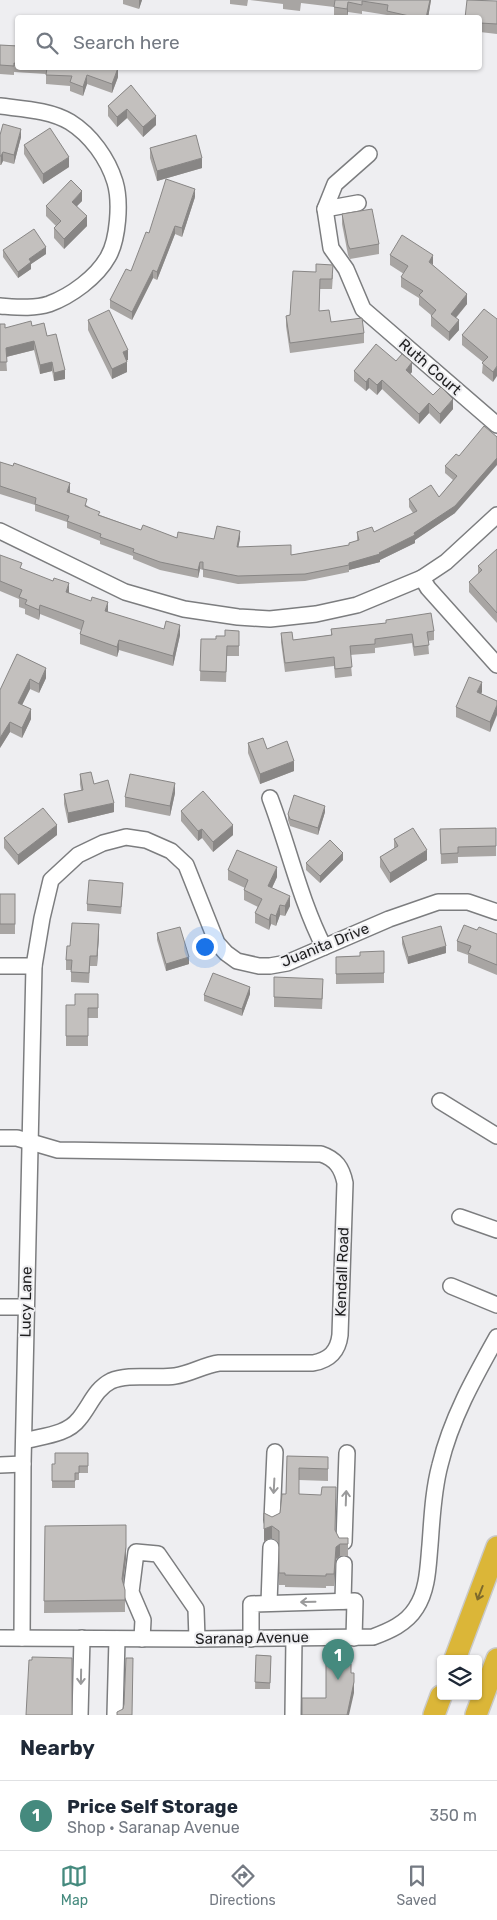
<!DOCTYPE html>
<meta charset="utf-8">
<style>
body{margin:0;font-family:Rubik,sans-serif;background:#f2f2f3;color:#1f2937}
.controls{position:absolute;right:15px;bottom:15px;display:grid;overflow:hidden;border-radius:5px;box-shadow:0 1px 4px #0004}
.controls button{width:45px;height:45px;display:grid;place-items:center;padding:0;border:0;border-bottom:1px solid #e0e1e3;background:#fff;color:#1f2937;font:25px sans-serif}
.you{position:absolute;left:204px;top:946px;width:18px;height:18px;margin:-12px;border:4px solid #fff;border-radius:50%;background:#1a73e8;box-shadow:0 0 0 8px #1a73e833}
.badge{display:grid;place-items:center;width:32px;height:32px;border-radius:50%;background:#458a7e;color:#fff;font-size:16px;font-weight:700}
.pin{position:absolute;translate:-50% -41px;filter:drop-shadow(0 1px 2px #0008)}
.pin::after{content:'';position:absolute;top:26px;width:18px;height:15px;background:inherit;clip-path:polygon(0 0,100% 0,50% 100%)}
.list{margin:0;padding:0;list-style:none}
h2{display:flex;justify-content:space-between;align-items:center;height:65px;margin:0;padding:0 20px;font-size:21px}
h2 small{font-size:16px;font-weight:400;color:#747a83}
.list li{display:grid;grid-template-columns:32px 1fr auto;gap:15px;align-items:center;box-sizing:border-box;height:70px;padding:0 20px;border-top:1px solid #e0e1e3}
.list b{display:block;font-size:19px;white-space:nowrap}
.list p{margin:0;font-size:16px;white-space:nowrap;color:#747a83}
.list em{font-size:16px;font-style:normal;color:#747a83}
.icon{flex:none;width:28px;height:28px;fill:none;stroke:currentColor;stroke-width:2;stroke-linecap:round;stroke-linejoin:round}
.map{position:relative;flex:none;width:497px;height:1715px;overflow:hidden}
.search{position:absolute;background:#fff;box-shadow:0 1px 4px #0004;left:15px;right:15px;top:15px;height:55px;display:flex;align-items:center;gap:12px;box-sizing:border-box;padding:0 18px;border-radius:5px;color:#747a83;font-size:19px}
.sheet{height:135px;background:#fff}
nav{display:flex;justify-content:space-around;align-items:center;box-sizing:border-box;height:70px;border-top:1px solid #e0e1e3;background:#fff;font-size:14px;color:#747a83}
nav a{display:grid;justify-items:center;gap:2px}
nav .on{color:#458a7e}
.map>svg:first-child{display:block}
</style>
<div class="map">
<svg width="497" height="1715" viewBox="0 0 497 1715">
<rect width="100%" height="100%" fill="#eeeef1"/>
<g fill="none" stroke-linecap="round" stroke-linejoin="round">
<g stroke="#7c7d7f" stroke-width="18">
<g id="minor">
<path d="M0 106C23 109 50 110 70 122 91 135 108 159 115 182 121 202 118 240 108 257 97 277 71 296 49 304 34 309 16 307 0 306"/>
<path d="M358 203 325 209 331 248 346 269 363 309 497 425"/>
<path d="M325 209 335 184 369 154"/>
<path d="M0 531 125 592 184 609 238 617 270 619 316 614 357 605 422 578 446 562 497 515"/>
<path d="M422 578 428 588 497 665"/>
<path d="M270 798C289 848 300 900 324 947"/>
<path d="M0 966H34"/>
<path d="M440 1101 497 1136"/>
<path d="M0 1138H17L58 1150 321 1154C336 1159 342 1168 345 1183L340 1335C338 1352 329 1360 313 1363H219C204 1365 190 1374 175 1376 156 1379 128 1373 111 1381 95 1389 90 1406 79 1419 67 1435 42 1436 24 1441"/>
<path d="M460 1217 497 1230"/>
<path d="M451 1286 497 1305"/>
<path d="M0 1307H26"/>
<path d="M0 1465 23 1464"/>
<path d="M272 1520 275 1452"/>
<path d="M344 1542 347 1453"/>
<path d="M343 1601 344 1564"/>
<path d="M269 1603 271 1547"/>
<path d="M0 1638 197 1639 373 1637C389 1631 406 1624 416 1608 428 1590 428 1566 430 1545 432 1519 433 1491 440 1465 451 1419 474 1378 497 1337"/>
<path d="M22 1638 23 1464 34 966 42 918 51 880 78 855 103 843 126 837 146 840 171 851 186 865 217 943 226 953 237 961 259 966H270L287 963 389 919 438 902H468L497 912"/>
<path d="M142 1639 143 1620 131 1592 136 1552 158 1554 196 1609 197 1639"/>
<path d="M251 1639V1604L355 1601 354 1638"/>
<path d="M80 1715 82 1638"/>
<path d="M115 1715 117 1639"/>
<path d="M293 1715 294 1638"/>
</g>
</g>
<g stroke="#c9c9c9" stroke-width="24">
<g id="highway">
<path d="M455 1659 497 1547"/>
<path d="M434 1715 441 1696"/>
<path d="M476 1715 497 1659"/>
</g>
</g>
<use href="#minor" stroke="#fff" stroke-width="15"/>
<use href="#highway" stroke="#dbb638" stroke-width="21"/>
</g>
<g fill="#a8a5a3">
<path d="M123 0H142L139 9 123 4Z"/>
<path d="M230 0H248L247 6 230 4Z"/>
<path d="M250 0H431L428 18H387V15L362 11V14L348 12 347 18H340L334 16V7L301 3 300 11 283 9V4Z"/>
<path d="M497 1V34L480 32V18Z"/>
<path d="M0 45 18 46V68H118V77L112 93 87 84 83 96 70 91V86L46 84V74L14 72V75L0 74Z"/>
<path d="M131 85 156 125 143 137 127 118 117 127 108 116V106Z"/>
<path d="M0 135 21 137 14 164 3 161 1 165H0Z"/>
<path d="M24 145 69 167 43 184 24 154Z"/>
<path d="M150 148 202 168 157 181 150 158Z"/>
<path d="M195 197 182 237 175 234 157 280 153 278 132 320 110 308V300L131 271 149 233Z"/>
<path d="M82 201 77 206 87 226 64 249 54 238V228L56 226 46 216V206Z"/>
<path d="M342 214 379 244V254L350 259 348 255 342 224Z"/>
<path d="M3 250 46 254 31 264V269L18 278 3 257Z"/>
<path d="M390 255 433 265 467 304 456 318 459 330 449 341 431 326V315L419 305V298L401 287V277L404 274 390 265Z"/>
<path d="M293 271 333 275 332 289H320L319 311 331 322 364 333V343L290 353 286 326V316L290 315Z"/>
<path d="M497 319 493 382 482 373 483 362 462 345V335Z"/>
<path d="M88 320 128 360H126L127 372 112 379 88 330Z"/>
<path d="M0 324 5 328 32 326 47 336 65 379 54 381 52 371 40 374 34 350 6 357 7 371H0Z"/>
<path d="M396 361 412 372 410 374 433 395 453 409 440 424 429 413 419 424 382 389 377 395 369 388 366 391 354 381V371Z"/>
<path d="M459 456 455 513 415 540V543L380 560V562L349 570V572L305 581 238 584 203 577V570L200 569 198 578 160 570 133 559V556L100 544V541L67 528V522L35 511V505L0 494V462L70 491V493L100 515 141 530 177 538 214 539 240 538 238 547 291 555 349 545V543L357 541V532H374L413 513 409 507V499L439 497 453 480 445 473V466Z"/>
<path d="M497 549V623L469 592V582L478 574V566Z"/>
<path d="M0 555 22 569 108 612 180 635 173 666 119 650 117 657 80 644V634L81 630 40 614 39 620 25 614V609L19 607V599L0 591Z"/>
<path d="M386 620 434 631V640L428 641 429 654 414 656 412 643 375 648V653L350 655 352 676 335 678 334 666 285 672 281 642V633L293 640 331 635V629L386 623Z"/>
<path d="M239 631V656H227L226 682 200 681 201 639H216Z"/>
<path d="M17 654 46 678 39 693 30 689 22 705 31 719 22 738 10 732 0 748Z"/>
<path d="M482 692 481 694 497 701 490 732 456 717V707Z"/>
<path d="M248 743 267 749 294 771 260 784 248 753Z"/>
<path d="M80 774 94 784 114 812 68 823 64 804V794L81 790 80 784Z"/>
<path d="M175 793 170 816 125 807V797Z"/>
<path d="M181 811 233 835 213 852 202 838 198 841 181 821Z"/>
<path d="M325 812 318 835 290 826 288 820V814Z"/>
<path d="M496 828V856L458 857V863L441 864 440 829Z"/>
<path d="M57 835 18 865 4 848V838Z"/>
<path d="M394 839 427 860 390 883 380 867V857L394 849Z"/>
<path d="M343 860 320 883 306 870V863Z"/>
<path d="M228 870 277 877 272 888 290 906 285 916 280 915 276 926 271 924 269 930 255 923V913L258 907 244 900V890L245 888 228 880Z"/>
<path d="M123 890 121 914 87 911V904Z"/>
<rect x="0" y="894" width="15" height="40"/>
<path d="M477 930 497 934V975L468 963V955L457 951V941Z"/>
<path d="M157 933 189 964 166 971 157 940Z"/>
<path d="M99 934 97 966H90L89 983 71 982V970H66V960L70 946Z"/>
<path d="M402 937 446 953 408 964 402 944Z"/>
<path d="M384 951V983L336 984V957L360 956Z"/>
<path d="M323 989 322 1009 274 1007V997Z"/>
<path d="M98 994V1018H88V1046H66V1005H75Z"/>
<path d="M250 994 242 1016 204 1001V995Z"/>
<path d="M88 1453V1473H79V1480H75V1488H52V1464H55Z"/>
<path d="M287 1456 328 1457V1481L299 1480V1494L336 1499 335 1531 339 1538H348V1556H340L336 1559 334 1586H326V1588L285 1587V1585H279V1543L272 1538 264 1541 272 1517 280 1513 286 1494Z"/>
<path d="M45 1526 126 1559 123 1582 125 1590V1612L44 1613Z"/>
<path d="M256 1655 271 1656 270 1689H255Z"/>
</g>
<g fill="#888685">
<path d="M139 0H142L139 9Z"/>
<path d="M430 0H431L428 18H426Z"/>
<path d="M348 2V12L347 18V9Z"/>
<path d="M118 68V77L112 93V84Z"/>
<path d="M87 75V84L83 96V87Z"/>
<path d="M127 109V118L117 127V117Z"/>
<path d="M156 116V125L143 137V127Z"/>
<path d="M21 129V137L14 164V155Z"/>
<path d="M3 152V161L1 165V156Z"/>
<path d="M69 157V167L43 184V174Z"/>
<path d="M202 158V168L157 181V171Z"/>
<path d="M195 189V197L182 237V228Z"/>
<path d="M82 191V201L72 211V202Z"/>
<path d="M87 216V226L64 249V239Z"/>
<path d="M175 226V234L157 280V272Z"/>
<path d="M46 247V254L31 264V269L18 278V272L29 259Z"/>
<path d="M433 255V265L429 262Z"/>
<path d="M153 270V278L132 320V312Z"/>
<path d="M467 294V304L451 323V314Z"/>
<path d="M459 320V330L449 341V332Z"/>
<path d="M34 341V350L6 357V348Z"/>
<path d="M128 350V360L123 362V352Z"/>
<path d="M52 362V371L40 374V365Z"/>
<path d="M127 362V372L112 379V369Z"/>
<path d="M412 362V372L406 379V370Z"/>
<path d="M497 366V376L493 382V372Z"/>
<path d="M65 370V379L54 381V373Z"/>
<path d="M369 378V388L366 391V382Z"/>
<path d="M382 380V389L377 395V385Z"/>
<path d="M453 399V409L440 424V414Z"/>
<path d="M429 403V413L419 424V414Z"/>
<path d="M497 458V465L455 513 415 540V543L380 560V562L349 570V563L379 553 414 533Z"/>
<path d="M70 483V491L67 499V492Z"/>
<path d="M240 531V538L237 555V547Z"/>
<path d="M200 562V569L198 578V570Z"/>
<path d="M69 583V593L66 592Z"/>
<path d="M108 602V612L105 611Z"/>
<path d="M40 605V614L39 620V610Z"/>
<path d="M180 625V635L173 666V656Z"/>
<path d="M119 640V650L117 657V647Z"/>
<path d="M46 668V678L39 693V684Z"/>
<path d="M30 679V689L18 713V703Z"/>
<path d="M482 682V692L477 702V692Z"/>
<path d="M497 705V715L490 732V722Z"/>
<path d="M31 709V719L22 738V728Z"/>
<path d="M10 722V732L0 748V738Z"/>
<path d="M294 761V771L260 784V774Z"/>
<path d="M175 783V793L170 816V806Z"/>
<path d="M114 803V812L68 823V813Z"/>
<path d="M325 806V812L318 835V828Z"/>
<path d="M57 825V835L18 865V855Z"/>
<path d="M233 825V835L213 852V842Z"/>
<path d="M202 829V838L198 841V831Z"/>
<path d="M427 850V860L390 883V873Z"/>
<path d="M343 853V860L320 883V876Z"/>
<path d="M277 867V877L268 896V886Z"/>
<path d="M290 896V906L285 916V906Z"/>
<path d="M280 905V915L276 926V916Z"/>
<path d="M271 914V924L269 930V920Z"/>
<path d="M99 924V934L97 966V956Z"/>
<path d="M446 946V953L408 964V957Z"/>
<path d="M189 957V964L166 971V964Z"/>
<path d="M250 987V994L242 1016V1009Z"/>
<path d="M126 1525V1559L122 1591V1579Z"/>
<path d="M272 1526V1538L264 1541V1529Z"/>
<path d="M340 1544V1556L336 1559 334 1586V1574L336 1547Z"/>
<path d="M354 1673V1693L349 1715H347Z"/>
</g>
<g fill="#c3c0be" stroke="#888685">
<path d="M335 0H430L426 18H418L387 11 388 5 362 1V5L348 2 347 9 334 7Z"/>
<path d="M467 0 497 1V24L480 23V18H465Z"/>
<path d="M0 45 18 46V64L14 63V66L0 65Z"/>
<path d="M47 68H118L112 84 87 75 83 87 70 82 72 76 46 75Z"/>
<path d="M131 85 156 116 143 127 127 109 117 117 108 106Z"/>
<path d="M3 124 21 129 14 155 3 152 1 156H0V135Z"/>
<path d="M50 128 69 157 43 174 24 145Z"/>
<path d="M196 135 202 158 157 171 150 148Z"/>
<path d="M166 179 195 189 182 228 175 226 157 272 153 270 132 312 110 300 126 269 131 271 146 232 149 233Z"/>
<path d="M71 180 82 191 72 202 87 216 64 239 54 228 61 221 46 206Z"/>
<path d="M372 209 379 244 350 249 348 245 342 214Z"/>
<path d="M34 229 46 247 29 259 31 262 18 272 3 250Z"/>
<path d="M402 235 433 255 429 262 467 294 451 314 459 320 449 332 431 316 436 310 419 295 423 291 401 277 408 266 390 255Z"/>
<path d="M316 264 333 265 332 279H320L319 311 329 310 331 322 362 318 364 333 290 343 286 316 290 315 293 271 316 272Z"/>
<path d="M484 309 497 319V366L493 372 482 363 488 357 462 335Z"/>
<path d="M109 310 128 350 123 352 127 362 112 369 88 320Z"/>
<path d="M31 321 32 326 44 323 47 336 56 334 65 370 54 373 52 362 40 365 34 341 6 348 7 362H0V324H5V328Z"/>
<path d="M376 344 396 361 402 354 412 362 406 370 433 395 441 387 453 399 440 414 429 403 419 414 382 380 377 385 369 378 366 382 354 371Z"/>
<path d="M484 426 497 437V458L455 506 414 533 415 535 379 553 380 554 349 563V565L305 574 238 576 203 569V562H200L198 570 160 562 133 552 134 549 100 537 101 534 67 521 69 516 35 504 36 498 0 486V462L13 466 14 463 70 483 67 492 87 499 85 506 100 512 98 515 141 530 143 525 177 538 178 532 214 539 217 526 240 531 237 547 291 545V555L349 545V543L359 540 357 532 372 527 374 532 417 511 409 499 431 485 439 497 457 476 445 466 456 454 459 456Z"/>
<path d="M497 549V613L469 582 482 570 478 566Z"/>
<path d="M0 555 22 563 20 568 53 581 54 578 69 583 66 592 91 601 92 597 108 602 105 611 164 629 166 621 180 625 173 656 119 640 117 647 80 634 84 621 40 605 39 610 25 604 27 600 19 597 22 590 0 581Z"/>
<path d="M431 613 434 631 427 632 429 645 414 647 412 634 375 639V644L350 646 352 667 335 669 334 657 285 663 281 633 292 632 293 640 332 635 331 629 386 623V620Z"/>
<path d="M225 630 239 631V646H227L226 672 200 671 201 639H216V636H225Z"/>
<path d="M17 654 46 668 39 684 30 679 18 703 31 709 22 728 10 722 0 738V690Z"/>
<path d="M469 677 482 682 477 692 497 701V705L490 722 456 707Z"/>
<path d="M263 738 267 749 287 741 294 761 260 774 248 743Z"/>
<path d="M91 772 94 784 108 780 114 803 68 813 64 794 83 790 80 774Z"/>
<path d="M130 774 175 783 170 806 125 797Z"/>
<path d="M203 791 233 825 213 842 202 829 198 831 181 811Z"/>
<path d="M294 795 325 806 318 828 290 819 288 814Z"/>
<path d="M43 808 57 825 18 855 4 838Z"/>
<path d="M413 828 427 850 390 873 380 857 398 846 394 839Z"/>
<path d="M496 828V846L458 847V853L441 854 440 829Z"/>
<path d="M330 840 343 853 320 876 306 863Z"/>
<path d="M237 850 277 867 268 886 290 896 285 906 280 905 276 916 271 914 269 920 255 913 262 899 244 890 248 880 228 870Z"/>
<path d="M89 880 123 883 121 907 87 904Z"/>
<rect x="0" y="894" width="15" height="30"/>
<path d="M72 923 99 924 97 956H90L89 973 71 972 72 960H66L67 946H70Z"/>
<path d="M464 925 477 930 479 927 497 934V965L468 953 471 946 457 941Z"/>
<path d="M441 926 446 946 408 957 402 937Z"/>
<path d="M180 927 189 957 166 964 157 933Z"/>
<path d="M384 951V973L336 974V957L360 956V952Z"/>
<path d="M213 973 250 987 242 1009 204 995Z"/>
<path d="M274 977 323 979 322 999 274 997Z"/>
<path d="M75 994H98V1008H88V1036H66V1005H75Z"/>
<path d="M55 1453H88V1466H79V1473H75V1481H52V1464H55Z"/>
<path d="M287 1456 328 1457V1469L299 1468V1494L321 1495 322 1487H336L335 1530 339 1538H348V1544H340L336 1547 334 1574H326V1576L285 1575V1573H279V1531L272 1526 264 1529V1513L272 1517 280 1513 282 1494H286Z"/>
<path d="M126 1525V1547L122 1579 125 1590V1600L44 1601 45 1526Z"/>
<path d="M333 1652H346V1664H351V1673H354V1682L347 1715H302V1698H326V1664H333Z"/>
<path d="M256 1655 271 1656 270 1683 255 1682Z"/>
<path d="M32 1657 72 1658V1715H26L29 1660H32Z"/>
<path d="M126 1658H133L132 1715H117V1712L123 1709 124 1704Z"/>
</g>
<defs><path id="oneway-shaft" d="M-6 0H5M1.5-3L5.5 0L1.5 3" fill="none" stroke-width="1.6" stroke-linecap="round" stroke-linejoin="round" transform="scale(1.25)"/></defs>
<g stroke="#9a9a9b">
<use href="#oneway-shaft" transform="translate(274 1486) rotate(93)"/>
<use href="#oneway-shaft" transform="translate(346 1498) rotate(-88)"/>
<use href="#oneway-shaft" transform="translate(308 1602) rotate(179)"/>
<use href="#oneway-shaft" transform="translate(81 1677) rotate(91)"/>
</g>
<use stroke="#7d6a2c" href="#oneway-shaft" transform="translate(480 1593) rotate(111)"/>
<g text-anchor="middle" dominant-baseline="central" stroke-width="4" stroke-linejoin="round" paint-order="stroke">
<g font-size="15" fill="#1f1f20" stroke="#eeeef1">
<text transform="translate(430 367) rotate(41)">Ruth Court</text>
<text transform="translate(325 945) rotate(-22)">Juanita Drive</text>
<text transform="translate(342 1272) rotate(-88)">Kendall Road</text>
<text transform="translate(26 1302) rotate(-89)">Lucy Lane</text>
<text transform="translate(252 1638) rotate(-1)">Saranap Avenue</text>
</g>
</g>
</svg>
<div class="controls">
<button><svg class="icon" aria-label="layers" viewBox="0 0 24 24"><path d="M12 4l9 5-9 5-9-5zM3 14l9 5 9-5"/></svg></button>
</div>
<div class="you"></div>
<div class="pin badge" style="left:338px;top:1680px">1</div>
<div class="search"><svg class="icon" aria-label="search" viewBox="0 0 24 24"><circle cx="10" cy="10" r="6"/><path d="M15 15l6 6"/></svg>Search here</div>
</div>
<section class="sheet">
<h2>Nearby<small></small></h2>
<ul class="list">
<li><span class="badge">1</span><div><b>Price Self Storage</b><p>Shop · Saranap Avenue</p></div><em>350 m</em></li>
</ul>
</section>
<nav>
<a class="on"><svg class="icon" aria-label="map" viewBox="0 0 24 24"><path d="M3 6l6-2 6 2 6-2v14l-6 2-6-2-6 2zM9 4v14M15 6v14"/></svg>Map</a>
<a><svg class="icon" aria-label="directions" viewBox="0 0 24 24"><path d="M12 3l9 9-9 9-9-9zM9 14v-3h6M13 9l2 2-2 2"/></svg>Directions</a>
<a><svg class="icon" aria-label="saved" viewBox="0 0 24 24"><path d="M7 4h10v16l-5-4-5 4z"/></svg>Saved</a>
</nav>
